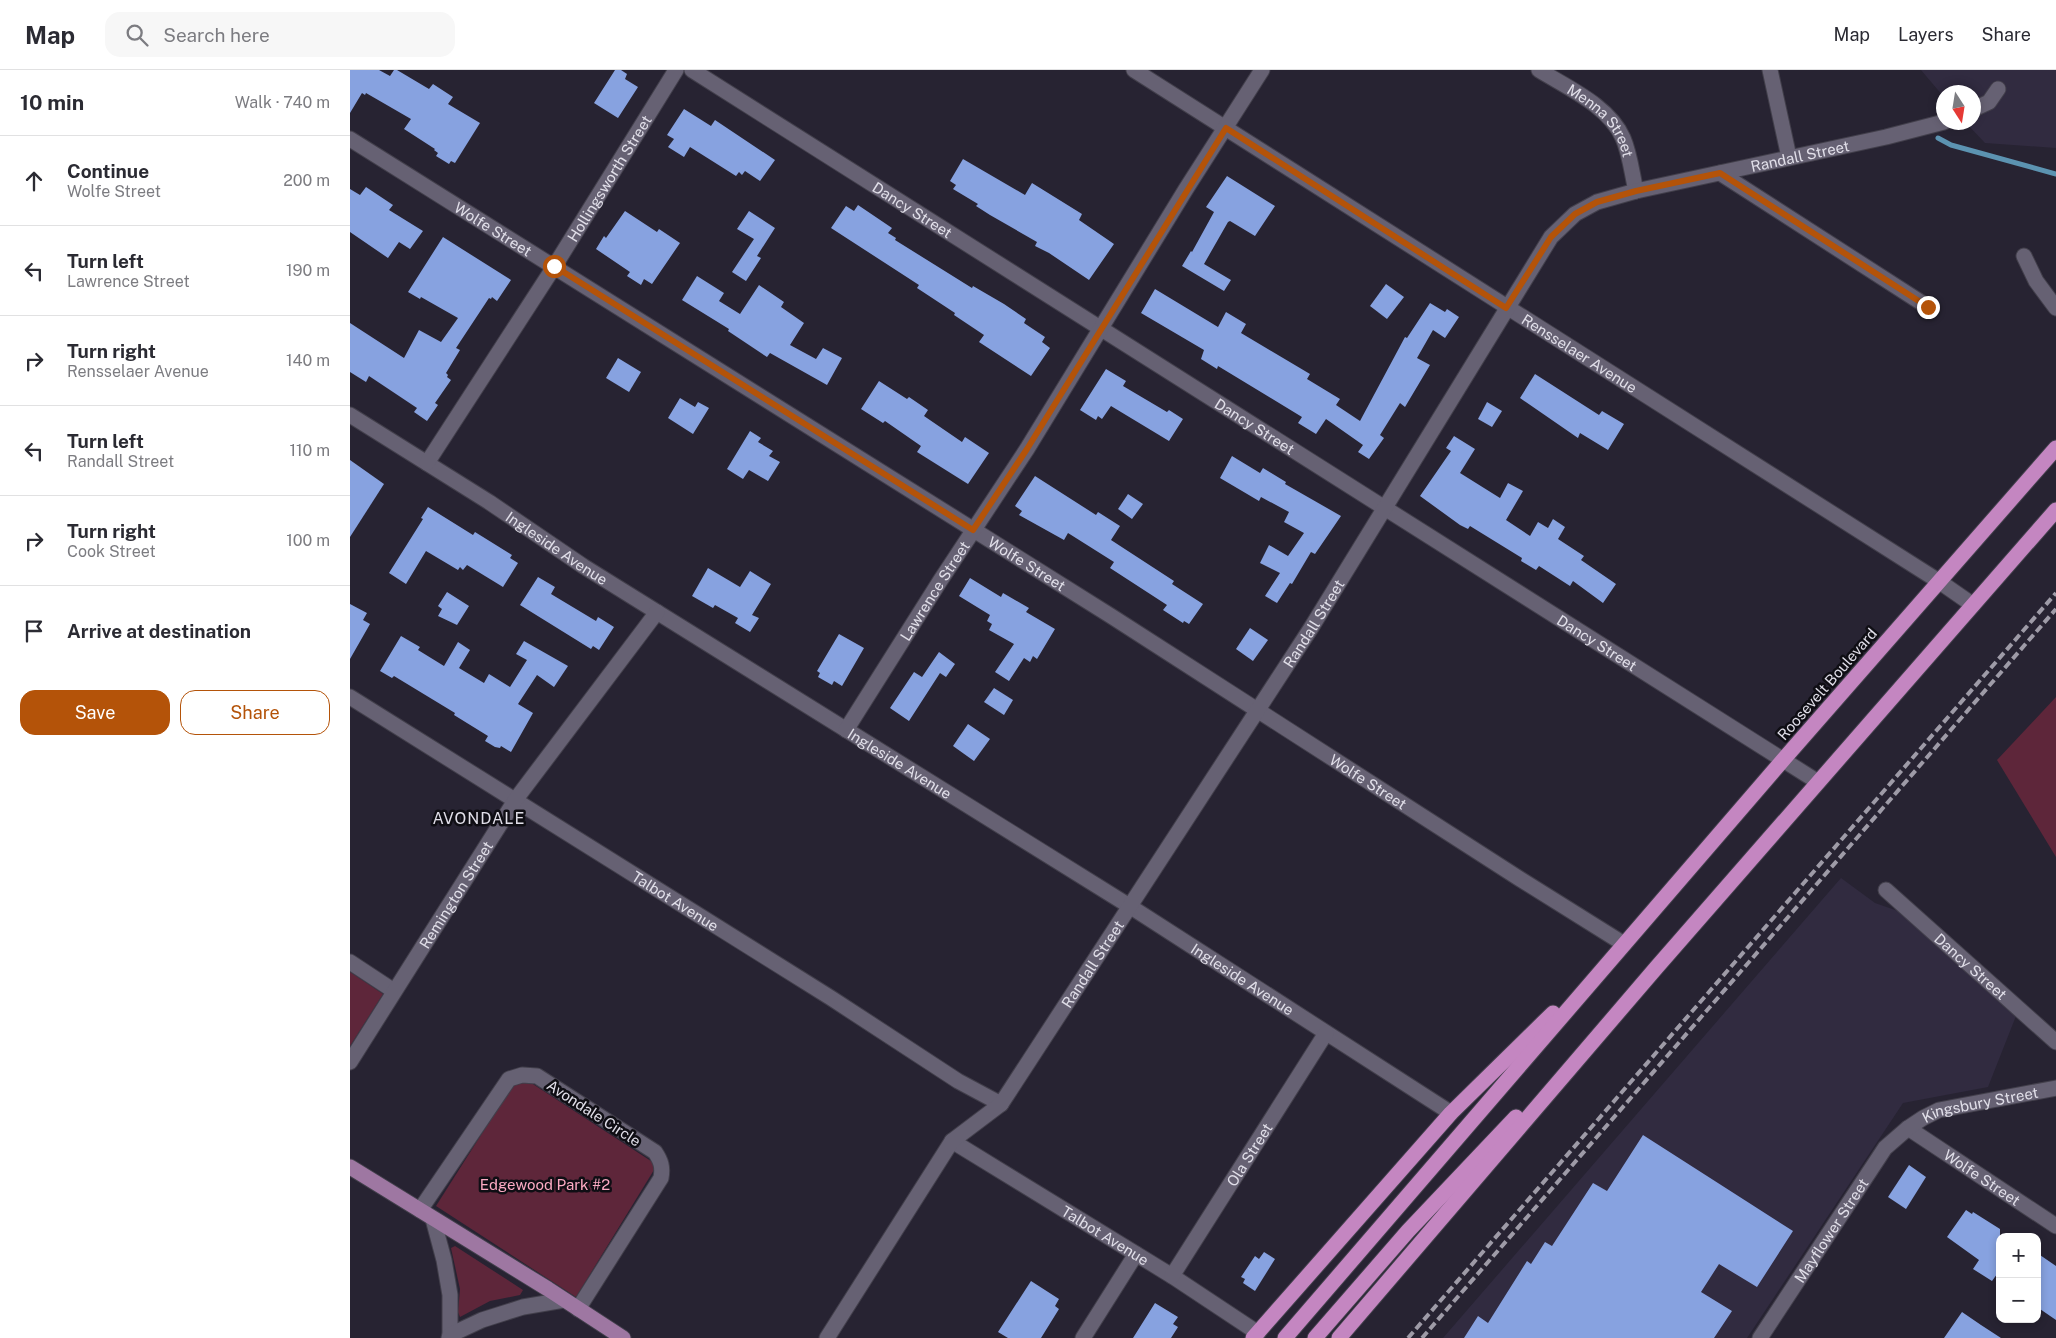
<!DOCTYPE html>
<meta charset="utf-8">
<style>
body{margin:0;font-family:"Public Sans",sans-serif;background:#f7f7f7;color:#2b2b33}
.controls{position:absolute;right:15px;bottom:15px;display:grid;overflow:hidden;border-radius:10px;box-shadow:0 2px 8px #0003}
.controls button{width:45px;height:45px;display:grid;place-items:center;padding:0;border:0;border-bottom:1px solid #e1e1e2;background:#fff;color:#2b2b33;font:25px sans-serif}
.compass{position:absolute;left:1586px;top:15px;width:45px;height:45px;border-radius:50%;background:#fff;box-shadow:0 2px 8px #0003;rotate:168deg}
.stop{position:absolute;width:15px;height:15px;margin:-11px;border:4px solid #b45309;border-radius:50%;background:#fff}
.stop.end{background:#b45309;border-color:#fff;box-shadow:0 1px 5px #0008}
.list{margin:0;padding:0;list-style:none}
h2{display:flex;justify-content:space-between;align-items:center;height:65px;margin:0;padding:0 20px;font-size:21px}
h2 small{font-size:16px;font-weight:400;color:#7c7c81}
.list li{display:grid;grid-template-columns:32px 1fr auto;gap:15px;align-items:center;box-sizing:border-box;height:90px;padding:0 20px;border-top:1px solid #e1e1e2}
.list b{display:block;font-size:19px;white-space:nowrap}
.list p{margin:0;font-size:16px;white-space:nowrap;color:#7c7c81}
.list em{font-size:16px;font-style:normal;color:#7c7c81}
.actions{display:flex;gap:10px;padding:15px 20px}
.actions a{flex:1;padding:11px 0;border:1px solid #b45309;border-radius:15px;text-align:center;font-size:18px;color:#b45309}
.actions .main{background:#b45309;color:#fff}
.icon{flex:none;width:28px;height:28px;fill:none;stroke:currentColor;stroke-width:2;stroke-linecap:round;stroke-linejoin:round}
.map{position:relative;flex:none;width:1706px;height:1268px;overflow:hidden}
header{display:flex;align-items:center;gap:30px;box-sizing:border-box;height:70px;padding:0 25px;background:#fff;border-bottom:1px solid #e1e1e2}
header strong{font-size:24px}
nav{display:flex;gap:28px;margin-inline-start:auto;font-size:18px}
.search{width:350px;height:45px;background:#f7f7f7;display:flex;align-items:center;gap:12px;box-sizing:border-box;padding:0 18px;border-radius:15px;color:#7c7c81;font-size:19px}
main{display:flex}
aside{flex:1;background:#fff}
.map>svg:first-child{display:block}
</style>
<header>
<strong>Map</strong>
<div class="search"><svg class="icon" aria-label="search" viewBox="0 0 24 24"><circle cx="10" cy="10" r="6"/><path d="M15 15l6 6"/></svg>Search here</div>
<nav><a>Map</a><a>Layers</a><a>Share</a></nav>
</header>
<main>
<aside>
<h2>10 min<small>Walk · 740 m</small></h2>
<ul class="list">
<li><svg class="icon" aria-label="ahead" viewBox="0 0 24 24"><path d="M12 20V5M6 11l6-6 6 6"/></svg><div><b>Continue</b><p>Wolfe Street</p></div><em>200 m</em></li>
<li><svg class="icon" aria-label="left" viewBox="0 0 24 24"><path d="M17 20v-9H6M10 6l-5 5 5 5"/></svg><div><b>Turn left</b><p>Lawrence Street</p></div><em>190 m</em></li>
<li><svg class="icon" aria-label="right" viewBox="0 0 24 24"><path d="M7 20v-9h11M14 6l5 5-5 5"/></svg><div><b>Turn right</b><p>Rensselaer Avenue</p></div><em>140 m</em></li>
<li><svg class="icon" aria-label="left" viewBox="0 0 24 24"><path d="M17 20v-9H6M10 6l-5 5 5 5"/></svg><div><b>Turn left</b><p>Randall Street</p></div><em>110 m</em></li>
<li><svg class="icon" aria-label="right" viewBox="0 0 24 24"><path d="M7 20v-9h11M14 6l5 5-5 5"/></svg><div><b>Turn right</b><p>Cook Street</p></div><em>100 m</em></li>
<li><svg class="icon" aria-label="arrive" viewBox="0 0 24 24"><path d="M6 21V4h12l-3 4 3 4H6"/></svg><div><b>Arrive at destination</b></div></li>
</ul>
<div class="actions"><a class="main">Save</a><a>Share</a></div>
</aside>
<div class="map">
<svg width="1706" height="1268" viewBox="0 0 1706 1268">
<rect width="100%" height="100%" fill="#272332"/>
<g fill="#312b40">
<path d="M1571 0H1706V78L1635 73 1616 53 1624 52V22H1594L1593 26Z"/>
<path d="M1491 808 1525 833 1548 841 1666 946 1638 1017 1553 1033 1397 1268H1093Z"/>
</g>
<g fill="#5e263a">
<path d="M1706 627V787L1647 690Z"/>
<path d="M0 902 33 924 0 976Z"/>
<path d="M169 1005 307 1095 226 1227 86 1136Z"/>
<path d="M105 1176 173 1220 170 1225 140 1231 110 1247 108 1242 110 1219 101 1178Z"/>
</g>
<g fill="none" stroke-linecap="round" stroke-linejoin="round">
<path stroke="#5c93b1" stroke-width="5" d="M1588 68 1601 75 1706 104"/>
</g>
<g fill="#87a2e0">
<path d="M0 0H29L40 6 44 0H47L79 19 83 14 103 27 98 34 130 53 105 93 101 91 99 94 86 86 88 83 84 80 85 79 54 59 61 49 16 23 15 25 12 23 0 43Z"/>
<path d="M265 0H271L277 4 275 9 288 17 268 48 244 33Z"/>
<path d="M334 39 361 56 365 50 425 90 410 111 395 101 392 105 389 102 386 106 340 77 334 87 318 77 324 69 317 65Z"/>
<path d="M613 89 675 125 682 113 732 144 729 150 764 174 739 210 699 183 685 176 687 172 640 145 626 136 628 134 603 119 606 115 600 111Z"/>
<path d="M877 106 925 136 905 166 880 151 878 152 854 194 881 210 874 221 832 196 841 181 842 182 864 142 856 137Z"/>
<path d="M16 117 43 135 39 140 73 161 60 179 49 172 38 188 0 162V119L10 125Z"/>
<path d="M508 135 542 158 538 163 546 168 545 170 622 218 623 216 654 234 676 249 674 253 695 267 692 272 700 278 681 306 629 272 634 265 604 245 605 243 567 218 569 215 481 158 496 136 504 141Z"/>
<path d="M275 141 307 162 309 159 330 173 302 214 294 209 291 215 277 206 280 202 246 179 254 166 256 168Z"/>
<path d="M399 141 425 158 407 186 411 188 396 211 382 202 404 169 387 159Z"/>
<path d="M93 167 161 210 147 231 142 227 141 229 139 228 106 278 110 280 96 303 98 305 97 307 101 310 85 333 88 335 77 351 64 342 67 338 19 306 16 312 0 302V253L54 288 69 260 91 272 108 248 71 227 70 229 58 222Z"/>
<path d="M347 206 374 223 369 231 390 244 409 215 434 232 431 237 454 253 440 275 466 289 473 278 492 288 477 315 420 283 417 287 378 261 379 259 332 230Z"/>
<path d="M1036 214 1054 227 1037 249 1020 236Z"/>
<path d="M805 219 868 257 876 242 896 254 891 263 960 304 957 309 990 329 986 335 1010 351 1055 267 1057 268 1080 233 1095 242 1097 239 1109 247 1095 268 1083 260 1067 288 1080 295 1055 337 1050 333 1030 365 1034 368 1019 389 1008 382 1013 375 976 349 966 364 948 353 952 347 868 296 867 299 851 289 854 280 791 243Z"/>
<path d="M268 288 291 302 279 322 256 308Z"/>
<path d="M756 299 776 311 773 316 817 342 819 340 833 349 819 371 761 336 752 349 748 346 746 350 730 340Z"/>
<path d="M1185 304 1249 345 1252 341 1274 354 1258 380 1230 363 1228 368 1170 328Z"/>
<path d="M529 311 557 329 559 327 578 340 574 346 612 372 615 367 639 383 618 414 567 382 571 376 535 351 533 353 511 339Z"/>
<path d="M330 328 345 337 348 332 359 338 343 364 318 348Z"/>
<path d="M1137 332 1152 341 1142 357 1128 349Z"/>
<path d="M400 361 411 368 408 372 423 381 419 386 430 392 418 411 399 400 393 409 377 399Z"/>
<path d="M1104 366 1125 379 1110 403 1150 428 1158 413 1173 421 1156 450 1180 466 1188 452 1198 458 1203 449 1215 457 1208 469 1234 486 1231 490 1266 514 1253 533 1223 511 1220 516 1189 496 1186 500 1171 491 1172 488 1120 456 1118 459 1110 455 1070 426 1101 381 1096 378Z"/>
<path d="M882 386 910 403 913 398 936 412 935 414 991 446 965 484 961 482 942 514 940 513 927 533 915 526 930 503 910 493 919 475 938 486 954 463 934 452 939 442 911 427 909 431 870 408Z"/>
<path d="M0 390 34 414 0 467Z"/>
<path d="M685 406 746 445 748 442 770 456 761 470 824 511 822 514 853 534 839 554 834 551 833 553 813 540 817 535 760 498 764 492 718 463 714 470 669 445 672 441 665 436Z"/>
<path d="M778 424 793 434 782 449 768 439Z"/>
<path d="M78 437 123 465 125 462 162 485 160 488 168 493 153 517 117 495 113 500 110 497 108 500 76 481 56 514 39 503 73 449 71 448Z"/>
<path d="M358 498 390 517 400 501 421 514 402 545 409 548 400 562 385 553 388 548 365 535 363 538 342 526Z"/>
<path d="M188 507 205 517 201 524 246 551 248 547 264 557 249 580 243 576 241 579 170 535Z"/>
<path d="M620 508 651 527 653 523 679 538 676 542 705 559 687 589 683 586 680 592 674 588 659 611 645 602 664 574 639 560 642 554 637 551 640 545 609 526Z"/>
<path d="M97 522 119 536 107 555 88 546 92 539 88 536Z"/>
<path d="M0 534 17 543 13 550 20 554 0 589Z"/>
<path d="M900 558 918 570 903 591 886 579Z"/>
<path d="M489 564 514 578 492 616 484 611 482 615 468 607 470 603 467 601Z"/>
<path d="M51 566 70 577 68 580 94 596 108 572 120 580 109 598 134 613 139 604 160 617 177 590 166 584 174 571 218 596 204 617 187 605 168 634 183 643 161 682 151 676 150 678 145 677 135 671 138 666 104 645 105 643 44 606 42 608 30 601Z"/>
<path d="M589 582 605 594 596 607 590 603 559 651 540 638 564 602 572 607Z"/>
<path d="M644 618 663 630 654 645 634 632Z"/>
<path d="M618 654 640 669 624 691 603 676Z"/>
<path d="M1293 1065 1443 1161 1407 1217 1369 1194 1351 1222 1382 1241 1364 1268H1114L1128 1246 1138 1253 1177 1191 1181 1194 1195 1172 1202 1176 1243 1113 1257 1121Z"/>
<path d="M1559 1095 1576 1107 1556 1139 1538 1127Z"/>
<path d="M1616 1140 1622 1144 1623 1142 1650 1159V1200L1642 1211 1623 1199 1629 1190 1597 1167Z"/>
<path d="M914 1182 925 1189 905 1221 893 1213 895 1209 891 1207 905 1186 909 1189Z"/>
<path d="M1687 1183 1706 1196V1250L1687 1237Z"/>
<path d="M681 1211 709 1229 705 1236 709 1239 691 1268H658L648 1262Z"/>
<path d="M805 1233 828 1247 823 1254 828 1257 821 1268H783Z"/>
<path d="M1612 1242 1631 1255 1651 1268H1594Z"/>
</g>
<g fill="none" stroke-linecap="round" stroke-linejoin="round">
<g stroke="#423f4b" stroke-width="17">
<g id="minor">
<path id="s1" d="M342 0 1468 712"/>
<path id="s2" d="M784 0 1590 512 1623 535"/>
<path id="s3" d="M1189 0C1218 18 1259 36 1273 68 1280 84 1282 104 1286 121"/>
<path d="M1420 0 1439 87"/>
<path d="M1624 39 1639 32 1648 19"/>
<path id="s4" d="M0 69 761 546 1170 809 1274 874"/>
<path d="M1370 103 1578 237"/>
<path d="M1674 186 1686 211 1706 238"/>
<path id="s5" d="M0 345 139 432 233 496 781 837 1101 1043"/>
<path id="s6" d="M77 393 204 197 326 0"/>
<path id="s7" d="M0 627 481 928 608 1011 651 1034"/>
<path id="s8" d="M496 660 590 511 677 379 836 119 912 0"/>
<path id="s9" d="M1536 820 1706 972"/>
<path d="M0 892 44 921"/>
<path id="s10" d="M0 992 166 729 307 542"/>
<path id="s11" d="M1558 1058 1706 1156"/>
<path id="s12" d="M602 1071 822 1206 908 1263"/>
<path d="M70 1140 159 1009 172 1005 187 1006 305 1082C311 1091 313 1097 311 1108L228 1239"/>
<path d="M83 1149 94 1190 100 1225V1265L99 1268"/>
<path id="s13" d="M822 1206 976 963"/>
<path d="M100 1265 132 1250 173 1237 214 1230"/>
<path id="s14" d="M477 1268 602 1071 651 1034 961 558 1201 167 1225 144 1247 132 1286 121 1536 67 1594 52"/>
<path d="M733 1268 786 1184"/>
<path id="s15" d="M1410 1268 1535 1078 1558 1058 1573 1048 1589 1040 1706 1018"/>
</g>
</g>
<g stroke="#423f4b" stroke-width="17">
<path id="major" d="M0 1097 198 1219 273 1268"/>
</g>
<g stroke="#423f4b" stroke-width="17">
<g id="highway">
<path d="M903 1268 1101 1043 1203 943"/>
<path d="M935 1268 1433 690 1706 378"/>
<path d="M965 1268 1058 1161 1166 1047"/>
<path d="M989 1268 1306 898 1706 440"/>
</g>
</g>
<use href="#minor" stroke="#666173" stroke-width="15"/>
<use href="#major" stroke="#9e77a2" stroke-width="15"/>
<use href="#highway" stroke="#c486c1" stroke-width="15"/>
<g stroke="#9e9ba7" stroke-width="4" stroke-dasharray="8 4" stroke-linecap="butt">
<path d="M1058 1268 1706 523"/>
<path d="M1072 1268 1706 539"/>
</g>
</g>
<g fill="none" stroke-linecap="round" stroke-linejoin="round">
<path stroke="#b45309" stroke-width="6" d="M204 196 623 460 677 379 876 58 1156 238 1201 167 1225 144 1247 132 1286 121 1370 103 1578 237"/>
</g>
<g text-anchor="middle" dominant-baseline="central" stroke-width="5" stroke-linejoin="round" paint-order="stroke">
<g font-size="15" fill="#e1dfe9" stroke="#0f0e14">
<text stroke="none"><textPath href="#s3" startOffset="82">Menna Street</textPath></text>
<text stroke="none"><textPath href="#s14" startOffset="1588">Randall Street</textPath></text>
<text stroke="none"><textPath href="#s6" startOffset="338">Hollingsworth Street</textPath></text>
<text stroke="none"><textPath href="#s1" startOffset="261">Dancy Street</textPath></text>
<text stroke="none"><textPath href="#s4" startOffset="169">Wolfe Street</textPath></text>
<text stroke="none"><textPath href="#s2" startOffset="528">Rensselaer Avenue</textPath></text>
<text stroke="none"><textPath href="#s1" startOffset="666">Dancy Street</textPath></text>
<text stroke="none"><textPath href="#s5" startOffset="246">Ingleside Avenue</textPath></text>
<text stroke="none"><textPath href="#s4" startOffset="799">Wolfe Street</textPath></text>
<text stroke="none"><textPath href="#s8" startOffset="165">Lawrence Street</textPath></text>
<text stroke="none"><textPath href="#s14" startOffset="868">Randall Street</textPath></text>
<text stroke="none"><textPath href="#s1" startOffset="1071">Dancy Street</textPath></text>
<text transform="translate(1477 614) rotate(-49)">Roosevelt Boulevard</text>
<text stroke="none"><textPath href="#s5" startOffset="651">Ingleside Avenue</textPath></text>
<text stroke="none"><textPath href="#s4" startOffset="1204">Wolfe Street</textPath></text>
<text stroke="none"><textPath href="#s10" startOffset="198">Remington Street</textPath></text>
<text stroke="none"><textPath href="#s7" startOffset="384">Talbot Avenue</textPath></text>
<text stroke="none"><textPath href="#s14" startOffset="462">Randall Street</textPath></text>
<text stroke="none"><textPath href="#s9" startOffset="114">Dancy Street</textPath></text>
<text stroke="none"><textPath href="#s5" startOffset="1056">Ingleside Avenue</textPath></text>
<text stroke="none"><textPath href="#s15" startOffset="335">Kingsbury Street</textPath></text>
<text transform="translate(244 1043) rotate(33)">Avondale Circle</text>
<text stroke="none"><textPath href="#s13" startOffset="144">Ola Street</textPath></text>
<text stroke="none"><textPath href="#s11" startOffset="89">Wolfe Street</textPath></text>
<text stroke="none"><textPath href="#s15" startOffset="129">Mayflower Street</textPath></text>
<text stroke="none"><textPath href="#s12" startOffset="180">Talbot Avenue</textPath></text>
</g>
<g font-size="15" fill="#fdabc4" stroke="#0f0e14">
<text x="195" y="1114">Edgewood Park #2</text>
</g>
<g font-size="16" letter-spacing="1" fill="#e1dfe9" stroke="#0f0e14">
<text x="129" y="748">AVONDALE</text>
</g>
</g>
</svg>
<div class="controls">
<button>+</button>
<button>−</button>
</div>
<svg class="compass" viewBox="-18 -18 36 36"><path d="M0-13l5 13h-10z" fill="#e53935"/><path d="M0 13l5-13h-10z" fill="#7c7c81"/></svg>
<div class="stop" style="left:204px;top:196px"></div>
<div class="stop end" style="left:1578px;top:237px"></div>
</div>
</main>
